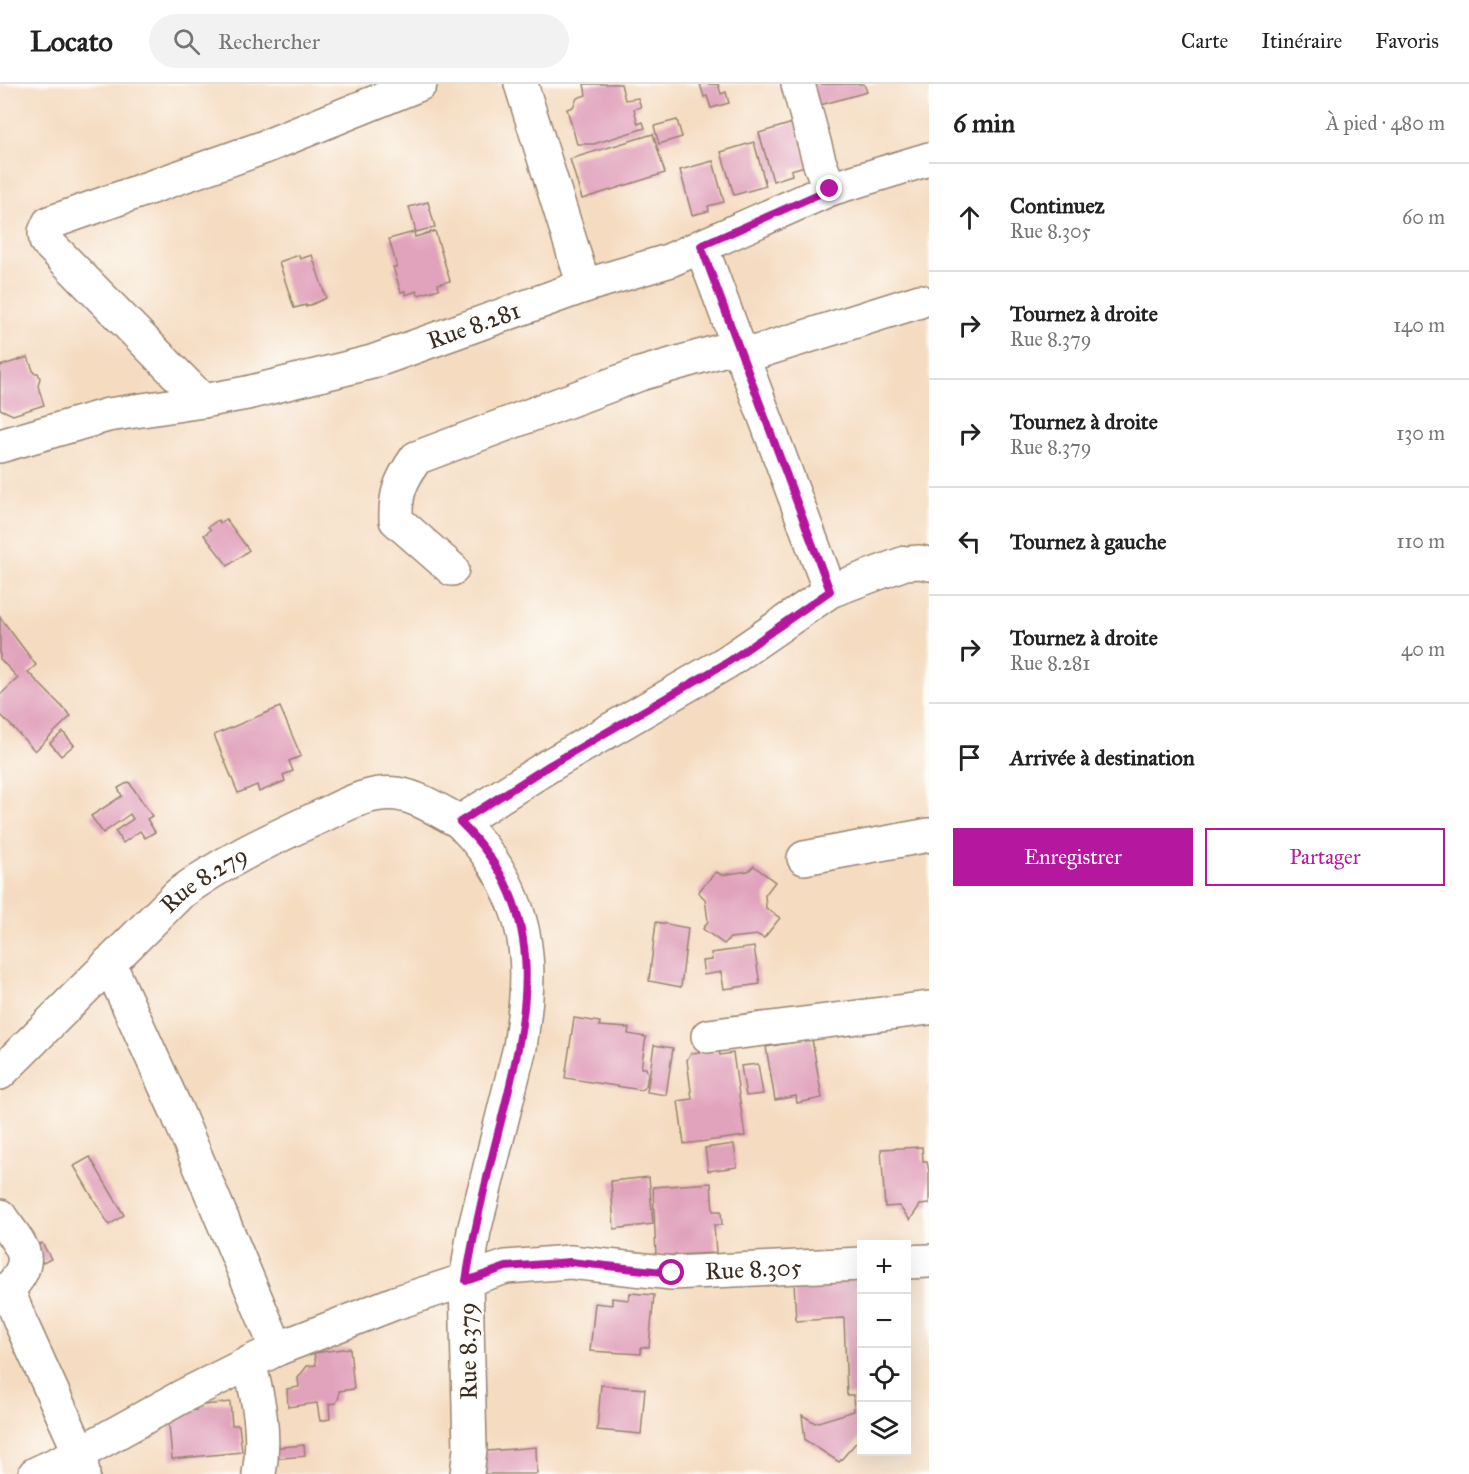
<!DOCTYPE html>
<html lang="fr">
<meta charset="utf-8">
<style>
body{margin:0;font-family:"IM FELL Great Primer",serif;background:#f2f2f2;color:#222}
.controls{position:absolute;right:18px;bottom:18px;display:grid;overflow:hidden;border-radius:0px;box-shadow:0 6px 24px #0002}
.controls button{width:54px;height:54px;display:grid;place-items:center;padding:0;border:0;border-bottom:2px solid #e0e0e0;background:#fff;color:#222;font:30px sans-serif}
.stop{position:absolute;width:18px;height:18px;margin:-14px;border:4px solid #b5179e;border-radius:50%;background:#fff}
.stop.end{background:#b5179e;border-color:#fff;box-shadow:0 2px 6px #0008}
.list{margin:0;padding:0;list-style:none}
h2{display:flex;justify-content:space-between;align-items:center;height:78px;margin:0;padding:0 24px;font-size:26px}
h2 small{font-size:20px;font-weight:400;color:#767676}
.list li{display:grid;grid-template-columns:39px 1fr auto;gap:18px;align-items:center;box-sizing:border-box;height:108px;padding:0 24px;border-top:2px solid #e0e0e0}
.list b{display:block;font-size:22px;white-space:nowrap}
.list p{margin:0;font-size:20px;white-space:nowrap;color:#767676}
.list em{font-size:20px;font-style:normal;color:#767676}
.actions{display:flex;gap:12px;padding:18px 24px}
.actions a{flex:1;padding:14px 0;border:2px solid #b5179e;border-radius:0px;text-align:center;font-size:21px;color:#b5179e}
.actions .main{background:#b5179e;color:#fff}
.icon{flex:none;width:33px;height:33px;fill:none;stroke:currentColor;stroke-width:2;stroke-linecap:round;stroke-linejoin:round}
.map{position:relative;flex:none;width:929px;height:1390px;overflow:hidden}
header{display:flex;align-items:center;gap:36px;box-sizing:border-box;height:84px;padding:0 30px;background:#fff;border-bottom:2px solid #e0e0e0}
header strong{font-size:28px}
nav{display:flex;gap:33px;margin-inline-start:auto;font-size:21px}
.search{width:420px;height:54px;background:#f2f2f2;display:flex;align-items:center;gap:15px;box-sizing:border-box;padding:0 21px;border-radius:33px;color:#767676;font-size:22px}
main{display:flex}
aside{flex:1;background:#fff}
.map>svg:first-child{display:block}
</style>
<header>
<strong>Locato</strong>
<div class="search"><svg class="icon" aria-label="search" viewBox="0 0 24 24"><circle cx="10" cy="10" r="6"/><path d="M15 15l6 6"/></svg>Rechercher</div>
<nav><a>Carte</a><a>Itinéraire</a><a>Favoris</a></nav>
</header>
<main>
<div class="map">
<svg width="929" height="1390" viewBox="0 0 929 1390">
<rect width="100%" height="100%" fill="#fdfcf7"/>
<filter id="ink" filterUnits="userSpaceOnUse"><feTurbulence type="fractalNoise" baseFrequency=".0167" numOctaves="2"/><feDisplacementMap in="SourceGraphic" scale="12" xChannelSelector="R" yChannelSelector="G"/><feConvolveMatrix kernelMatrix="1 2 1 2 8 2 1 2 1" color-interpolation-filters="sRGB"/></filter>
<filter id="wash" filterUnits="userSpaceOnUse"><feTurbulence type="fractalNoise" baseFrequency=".008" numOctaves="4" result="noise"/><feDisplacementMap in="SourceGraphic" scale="24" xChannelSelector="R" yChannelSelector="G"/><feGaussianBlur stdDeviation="1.35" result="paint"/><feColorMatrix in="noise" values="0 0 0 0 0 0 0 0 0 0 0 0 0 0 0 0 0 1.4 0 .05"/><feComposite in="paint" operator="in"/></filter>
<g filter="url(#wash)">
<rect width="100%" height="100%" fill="#f5dcc1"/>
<g id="blocks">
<g fill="#e1a2bc">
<path d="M584 0H621L625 16 638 14 641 23 634 25 638 40 643 38 645 44 594 60H577L567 25 573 23 577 14 586 11Z"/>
<path d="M700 0H718L721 10 726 8 729 19 711 24 707 12 704 13Z"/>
<path d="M807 0H864L867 8 813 23Z"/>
<path d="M677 36 682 53 659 60 654 42Z"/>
<path d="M796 38 808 81 791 86 792 91 773 97 759 49Z"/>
<path d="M653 50 665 89 582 115 570 75Z"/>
<path d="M754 58 766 102 734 111 721 68Z"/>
<path d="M713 77 724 118 708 122 709 127 692 131 680 86Z"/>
<path d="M428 118 435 143 416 148 409 123Z"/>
<path d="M435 147 450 197 438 200 439 205 418 211 417 207 405 211V207L401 208 393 183H397L389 155 414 148 415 153Z"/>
<path d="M299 171 300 175 312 171 326 214 306 223V221L294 224 279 178Z"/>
<path d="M28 273 34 289H38L40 294 38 302 44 321 13 331 0 325V282Z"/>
<path d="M226 435 249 466 228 482 204 451 211 446 208 443 218 436 220 439Z"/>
<path d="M0 533 36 581 28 588 71 632 35 667 0 630V611L18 594 0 575Z"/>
<path d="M280 623 301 672 289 677 293 687 283 691 285 697 259 708 257 701 238 709 214 651Z"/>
<path d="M63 648 74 661 61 672 50 659Z"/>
<path d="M129 698 152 732 147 735 155 748 145 754 140 747 123 759 115 747 133 735 130 730 103 749 91 732 122 712 118 704Z"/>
<path d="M754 782 775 798 765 811 766 824 780 834 764 854 758 851 730 854 724 860 703 845 708 837 705 815 698 808 716 788 722 791 748 787Z"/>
<path d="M656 838 688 844 681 903 649 897Z"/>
<path d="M754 863 760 900 724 905 721 888 704 891 702 877 712 876 711 869Z"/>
<path d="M574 934 600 938 599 942 629 944 628 950 646 953 641 984H646L648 990 646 1002 641 1006 565 994Z"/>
<path d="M812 955 822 1014 797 1019 796 1012 775 1016 766 963Z"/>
<path d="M654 961 673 964 666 1011 647 1008Z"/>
<path d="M719 966 720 971 733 969 745 1052 684 1060 678 1017 692 1015 687 976 691 969Z"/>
<path d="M758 980 763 1010 746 1012 741 982Z"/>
<path d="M734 1060 737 1083 708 1087 705 1064Z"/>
<path d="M922 1063 923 1077H927L929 1088V1120L920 1121 910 1136 899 1122 885 1123 881 1065Z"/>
<path d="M90 1073 124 1131 109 1141 74 1082Z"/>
<path d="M649 1093 653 1140 614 1145 611 1097Z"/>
<path d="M711 1099 713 1127H721L722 1141H714L716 1169 656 1172 653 1103Z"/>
<path d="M42 1159 51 1175 43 1179 34 1163Z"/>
<path d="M862 1196V1352L839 1378 805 1356 802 1331 815 1339 854 1327 853 1311H847L844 1234 796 1237 794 1197Z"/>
<path d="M630 1209 654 1211 649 1263H641V1270L590 1267 595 1219 612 1221V1214L629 1216Z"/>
<path d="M350 1264 354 1305 339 1307V1313L336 1319 329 1320 330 1335 320 1337 317 1319 288 1323 287 1305 299 1303 298 1294 307 1282 316 1281 314 1269Z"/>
<path d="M601 1301 645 1305 641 1350 597 1346Z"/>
<path d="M230 1318 232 1341H239L242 1368 172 1375 168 1329 196 1326V1322Z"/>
<path d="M304 1361 305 1372 271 1375 270 1364Z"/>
<path d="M536 1363 537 1390H477V1368Z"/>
</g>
</g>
</g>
<g filter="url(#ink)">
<use href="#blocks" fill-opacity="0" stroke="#988370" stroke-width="1.5"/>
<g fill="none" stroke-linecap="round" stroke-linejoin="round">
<g stroke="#988370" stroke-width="36">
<g id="minor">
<path d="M521 0 584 202"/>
<path d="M830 105 929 75"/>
<path d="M701 162 830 507"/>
<path d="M741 273 920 217"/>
<path d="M203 317 46 157 45 148 49 139 262 64 420 0"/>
<path id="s1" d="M0 362 108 331 203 317 247 309 372 278 584 202 668 177 808 115 830 105 820 80 798 0"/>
<path d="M452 485 396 436C395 409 401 396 416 374L640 290 737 262"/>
<path d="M804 774 929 751"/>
<path d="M109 879 177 1028 277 1265"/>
<path d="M708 952 929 924"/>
<path id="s2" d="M0 989 179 810C221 779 267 757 315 735 340 724 368 706 397 710 419 713 441 728 460 738"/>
<path d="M0 1132C6 1142 20 1157 23 1168 29 1184 13 1203 0 1211"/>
<path d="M906 1178 929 1177"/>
<path d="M8 1206 21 1239 80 1369 83 1390"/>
<path d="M249 1279C259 1316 266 1351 259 1390"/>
<path id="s3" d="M35 1390 80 1369 185 1311 277 1265 395 1219 506 1183 570 1178 672 1189 862 1180"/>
<path d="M467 1390 470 1365 466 1197 474 1147 520 963C524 934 529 902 526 871 522 820 496 774 460 738L550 681 727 578 830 507 905 479 920 478 929 480"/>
</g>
</g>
<use href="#minor" stroke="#fff" stroke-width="33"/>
</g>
</g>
<g fill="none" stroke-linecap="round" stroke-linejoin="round" filter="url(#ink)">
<path stroke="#b5179e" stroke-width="8" d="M672 1189 570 1178 506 1183 466 1197C474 1145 486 1096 499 1045 528 932 554 830 460 738L550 681 728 578 830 507 701 162 830 105"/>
</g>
<g text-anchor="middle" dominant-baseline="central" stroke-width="5" stroke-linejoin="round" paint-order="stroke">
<g font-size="24" fill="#3b2a1e" stroke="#fdfcf7">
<text stroke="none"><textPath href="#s1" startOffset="490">Rue 8.281</textPath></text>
<text stroke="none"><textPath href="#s2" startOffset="282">Rue 8.279</textPath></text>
<text stroke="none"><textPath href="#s3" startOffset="764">Rue 8.305</textPath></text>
<text transform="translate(468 1267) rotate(-91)">Rue 8.379</text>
</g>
</g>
</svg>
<div class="controls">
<button>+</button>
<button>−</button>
<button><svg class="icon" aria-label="locate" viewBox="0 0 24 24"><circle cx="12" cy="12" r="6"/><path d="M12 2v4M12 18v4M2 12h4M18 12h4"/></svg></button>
<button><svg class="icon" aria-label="layers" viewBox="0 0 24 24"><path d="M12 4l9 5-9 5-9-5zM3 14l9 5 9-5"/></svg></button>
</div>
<div class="stop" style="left:672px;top:1189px"></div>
<div class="stop end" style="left:830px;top:105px"></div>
</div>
<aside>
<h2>6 min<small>À pied · 480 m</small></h2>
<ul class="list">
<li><svg class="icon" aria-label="ahead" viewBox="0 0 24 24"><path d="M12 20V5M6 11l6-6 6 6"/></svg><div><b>Continuez</b><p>Rue 8.305</p></div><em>60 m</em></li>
<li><svg class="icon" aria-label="right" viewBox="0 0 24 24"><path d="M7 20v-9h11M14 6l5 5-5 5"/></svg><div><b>Tournez à droite</b><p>Rue 8.379</p></div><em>140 m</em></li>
<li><svg class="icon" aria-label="right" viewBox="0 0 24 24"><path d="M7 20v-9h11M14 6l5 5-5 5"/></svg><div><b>Tournez à droite</b><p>Rue 8.379</p></div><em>130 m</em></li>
<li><svg class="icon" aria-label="left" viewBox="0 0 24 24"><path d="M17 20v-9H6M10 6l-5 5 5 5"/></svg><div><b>Tournez à gauche</b></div><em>110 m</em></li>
<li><svg class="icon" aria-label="right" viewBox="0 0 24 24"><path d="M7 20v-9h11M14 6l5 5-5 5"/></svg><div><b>Tournez à droite</b><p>Rue 8.281</p></div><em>40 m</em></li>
<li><svg class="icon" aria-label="arrive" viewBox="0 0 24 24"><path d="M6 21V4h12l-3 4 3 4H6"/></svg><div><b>Arrivée à destination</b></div></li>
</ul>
<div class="actions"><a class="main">Enregistrer</a><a>Partager</a></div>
</aside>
</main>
